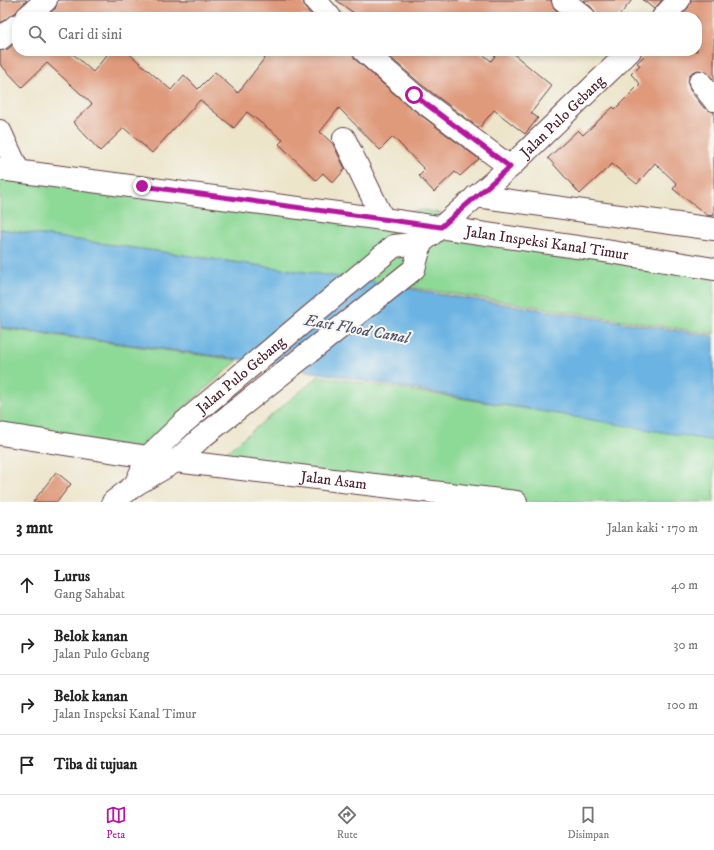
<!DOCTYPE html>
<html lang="id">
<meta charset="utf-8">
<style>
body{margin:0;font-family:"IM FELL DW Pica",serif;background:#f6f6f6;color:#222}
.stop{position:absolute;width:12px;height:12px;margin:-9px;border:3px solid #b5179e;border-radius:50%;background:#fff}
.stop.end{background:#b5179e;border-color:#fff;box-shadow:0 1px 4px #0008}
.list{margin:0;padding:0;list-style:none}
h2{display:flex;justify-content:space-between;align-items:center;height:52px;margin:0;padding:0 16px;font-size:17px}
h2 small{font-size:13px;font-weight:400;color:#767676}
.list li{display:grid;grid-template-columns:26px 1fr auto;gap:12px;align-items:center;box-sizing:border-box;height:60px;padding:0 16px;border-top:1px solid #e0e0e0}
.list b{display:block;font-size:15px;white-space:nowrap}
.list p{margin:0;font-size:13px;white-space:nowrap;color:#767676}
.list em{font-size:13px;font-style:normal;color:#767676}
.icon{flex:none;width:22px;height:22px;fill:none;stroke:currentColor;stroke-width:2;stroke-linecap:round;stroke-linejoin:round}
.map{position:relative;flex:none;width:714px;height:502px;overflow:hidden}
.search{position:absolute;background:#fff;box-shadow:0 2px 6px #0003;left:12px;right:12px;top:12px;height:44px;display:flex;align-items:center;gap:10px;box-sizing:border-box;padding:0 14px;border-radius:16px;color:#767676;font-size:15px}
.sheet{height:292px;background:#fff}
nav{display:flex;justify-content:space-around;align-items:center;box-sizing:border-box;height:56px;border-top:1px solid #e0e0e0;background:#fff;font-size:11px;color:#767676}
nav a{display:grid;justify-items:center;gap:2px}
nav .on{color:#b5179e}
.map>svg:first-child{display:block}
</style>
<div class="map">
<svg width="714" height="502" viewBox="0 0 714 502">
<rect width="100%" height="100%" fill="#f6f6f2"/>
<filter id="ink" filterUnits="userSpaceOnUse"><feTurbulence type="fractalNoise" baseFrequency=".025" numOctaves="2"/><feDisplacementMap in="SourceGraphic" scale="8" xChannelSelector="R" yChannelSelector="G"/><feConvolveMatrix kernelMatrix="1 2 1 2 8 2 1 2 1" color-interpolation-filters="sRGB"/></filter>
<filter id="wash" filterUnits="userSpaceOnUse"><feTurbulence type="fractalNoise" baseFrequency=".012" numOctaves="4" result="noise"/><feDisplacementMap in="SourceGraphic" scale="16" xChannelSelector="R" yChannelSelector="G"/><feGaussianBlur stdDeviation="0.9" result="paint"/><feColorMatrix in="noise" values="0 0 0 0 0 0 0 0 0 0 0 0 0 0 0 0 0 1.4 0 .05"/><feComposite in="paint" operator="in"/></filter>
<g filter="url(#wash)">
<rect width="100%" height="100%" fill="#ede5ca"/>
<g fill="#8dd996" stroke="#6c7c60">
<path d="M0 169 371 215 426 210 616 253 714 267V334L375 282 0 229Z"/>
<path d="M0 328 238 360 139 448 0 429Z"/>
<path d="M319 376 642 427 714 441V502H516L219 458Z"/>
</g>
<path fill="#6ab3e2" stroke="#5a6986" d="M0 229 375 282 438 294 714 336V441L239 359 0 327Z"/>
<g id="blocks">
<g fill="#df9a7c">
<path d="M0 0H27L15 13 0 23Z"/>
<path d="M58 0H303L305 8 312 16 46 17 55 9Z"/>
<path d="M336 0H551L555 9 564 17H359Z"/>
<path d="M583 0H632L618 17H596L592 8Z"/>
<path d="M643 0H662L654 9Z"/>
<path d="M691 0H714V80L705 71 698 70 692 72 689 77 688 83 690 90 704 108 714 112V216L707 215 673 189 677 184 655 163 637 184 612 164 580 194 548 158 578 130 583 135 613 107 615 109 640 84 631 74 640 65 637 63 649 51H697V17H680L688 8Z"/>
<path d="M17 41V51H70L93 72 110 51H126L171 90 184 75 198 89 215 72 238 93 270 51H352L356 60 406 104 479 159 460 176 455 172 434 192 419 176 425 170 393 137 380 150 339 108 320 132 333 144 345 169 333 183 323 173 316 180 279 144 283 140 247 112 234 128 200 100 152 153 124 128 100 151 73 122 92 104 47 63 22 87 0 64V51L8 49Z"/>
<path d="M383 51H479L491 61 499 51H510L552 86 531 113 538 118 525 134 494 110 479 128 422 85Z"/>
<path d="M56 472 71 484 57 502H33Z"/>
</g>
</g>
</g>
<g filter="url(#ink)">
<use href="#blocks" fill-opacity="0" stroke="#623d43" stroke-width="1"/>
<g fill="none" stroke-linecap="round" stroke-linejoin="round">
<g stroke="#623d43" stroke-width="24">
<g id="street">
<path d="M315 0 330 17"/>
<path d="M563 0 584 17"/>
<path d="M27 17 46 0"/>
<path d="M0 39 17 25"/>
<path d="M364 51 414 95 510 167"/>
<path d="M700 82 714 100"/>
<path d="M0 131 18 170"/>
<path d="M344 138 383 219"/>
<path d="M476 196 714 229"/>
<path d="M0 434 148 457"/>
</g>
</g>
<g stroke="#623d43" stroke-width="24">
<g id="secondary">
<path d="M663 17 679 0"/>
<path id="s1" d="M0 169 383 219 605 251 714 269"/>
<path id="s2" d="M167 460 516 502"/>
<path id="s3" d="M135 485 148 457 182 424 394 246 421 243 441 227 510 167 630 51"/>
<path d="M113 502 135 485 176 461 201 438 414 269 421 243"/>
</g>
</g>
<use href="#street" stroke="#fff" stroke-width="22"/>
<use href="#secondary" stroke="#fff" stroke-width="22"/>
</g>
</g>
<g fill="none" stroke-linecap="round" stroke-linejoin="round" filter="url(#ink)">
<path stroke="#b5179e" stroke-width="5" d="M142 186 441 227 510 167 414 95"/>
</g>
<g text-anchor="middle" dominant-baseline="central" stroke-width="4" stroke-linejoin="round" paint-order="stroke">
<g font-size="15" fill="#4a1f2b" stroke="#f6f6f2">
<text stroke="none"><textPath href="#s3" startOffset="572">Jalan Pulo Gebang</textPath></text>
<text stroke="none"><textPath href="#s1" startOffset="552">Jalan Inspeksi Kanal Timur</textPath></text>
<text stroke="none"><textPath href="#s3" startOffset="155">Jalan Pulo Gebang</textPath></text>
<text stroke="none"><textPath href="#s2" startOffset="168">Jalan Asam</textPath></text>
</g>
<g font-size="16" font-style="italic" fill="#55536b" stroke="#f6f6f2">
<text transform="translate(357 329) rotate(10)">East Flood Canal</text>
</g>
</g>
</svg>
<div class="stop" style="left:414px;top:95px"></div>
<div class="stop end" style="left:142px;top:186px"></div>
<div class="search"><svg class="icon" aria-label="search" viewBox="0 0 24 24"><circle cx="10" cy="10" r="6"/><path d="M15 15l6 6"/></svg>Cari di sini</div>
</div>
<section class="sheet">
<h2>3 mnt<small>Jalan kaki · 170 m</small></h2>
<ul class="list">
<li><svg class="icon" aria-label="ahead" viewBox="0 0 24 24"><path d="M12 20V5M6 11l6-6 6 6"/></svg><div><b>Lurus</b><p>Gang Sahabat</p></div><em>40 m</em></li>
<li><svg class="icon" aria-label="right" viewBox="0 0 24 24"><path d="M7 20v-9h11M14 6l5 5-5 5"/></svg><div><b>Belok kanan</b><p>Jalan Pulo Gebang</p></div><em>30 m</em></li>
<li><svg class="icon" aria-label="right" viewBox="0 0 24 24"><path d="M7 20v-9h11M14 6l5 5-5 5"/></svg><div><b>Belok kanan</b><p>Jalan Inspeksi Kanal Timur</p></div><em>100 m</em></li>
<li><svg class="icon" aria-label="arrive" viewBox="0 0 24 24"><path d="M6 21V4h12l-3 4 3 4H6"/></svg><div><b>Tiba di tujuan</b></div></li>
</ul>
</section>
<nav>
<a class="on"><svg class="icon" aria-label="map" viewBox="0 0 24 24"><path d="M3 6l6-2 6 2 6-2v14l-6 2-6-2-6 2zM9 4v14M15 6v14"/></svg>Peta</a>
<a><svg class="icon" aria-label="directions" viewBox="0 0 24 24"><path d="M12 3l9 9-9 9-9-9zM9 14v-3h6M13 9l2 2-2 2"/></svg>Rute</a>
<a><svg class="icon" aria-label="saved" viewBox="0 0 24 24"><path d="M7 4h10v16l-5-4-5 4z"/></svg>Disimpan</a>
</nav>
